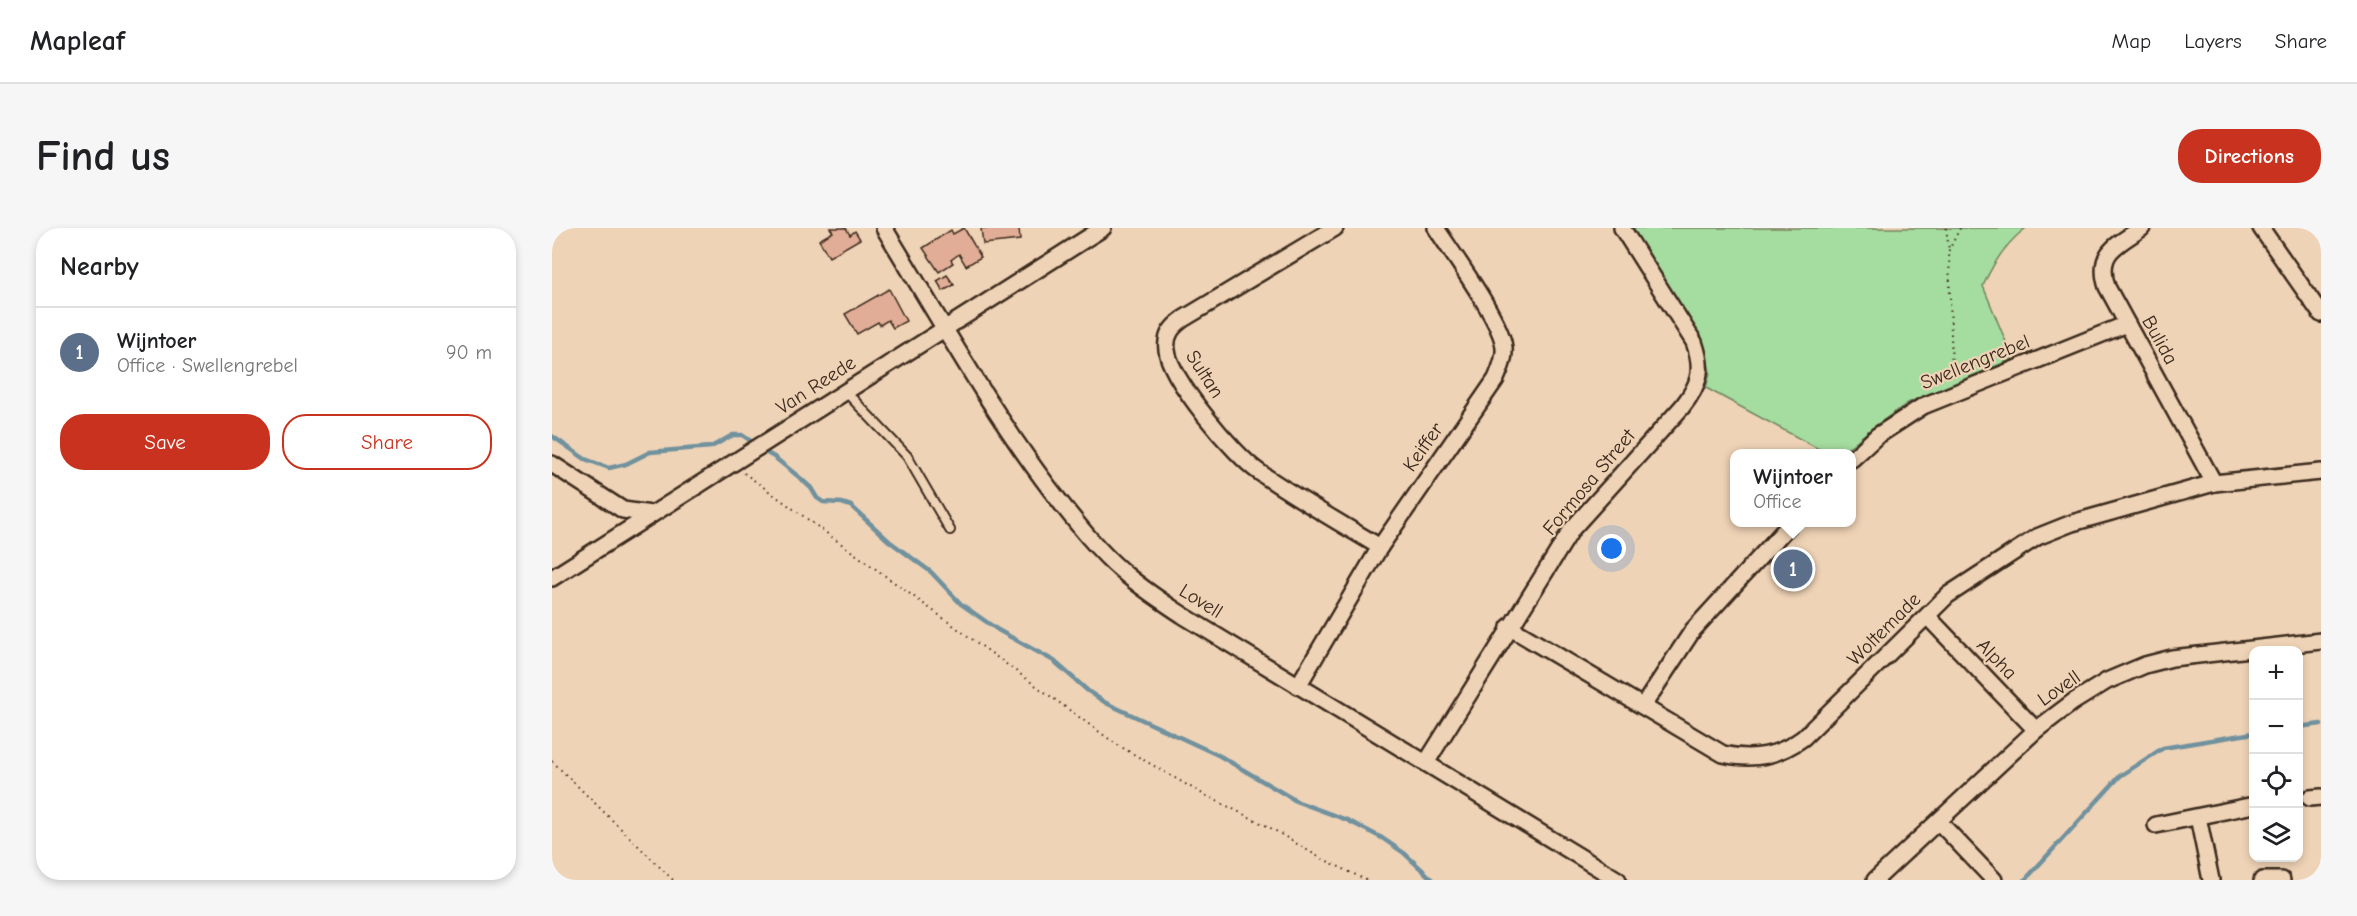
<!DOCTYPE html>
<meta charset="utf-8">
<style>
body{margin:0;font-family:"Comic Neue",sans-serif;background:#f6f6f6;color:#202124}
.controls{position:absolute;right:18px;bottom:18px;display:grid;overflow:hidden;border-radius:12px;box-shadow:0 3px 9px #0003}
.controls button{width:54px;height:54px;display:grid;place-items:center;padding:0;border:0;border-bottom:2px solid #e0e0e0;background:#fff;color:#202124;font:30px sans-serif}
.you{position:absolute;left:1060px;top:321px;width:21px;height:21px;margin:-15px;border:4px solid #fff;border-radius:50%;background:#1a73e8;box-shadow:0 0 0 9px #1a73e833}
.badge{display:grid;place-items:center;width:39px;height:39px;border-radius:50%;background:#c8321e;color:#fff;font-size:20px;font-weight:700}
.pin{position:absolute;translate:-50% -50%;border:3px solid #fff;box-shadow:0 2px 6px #0006}
.popup{position:absolute;left:1178px;top:221px;width:126px;height:78px;box-sizing:border-box;display:grid;place-content:center;border-radius:12px;background:#fff;filter:drop-shadow(0 2px 4px #0005);font-size:20px;white-space:nowrap;color:#757577}
.popup b{font-size:22px;color:#202124}
.popup::after{content:'';position:absolute;left:50%;top:100%;margin-left:-12px;border:12px solid transparent;border-top-color:#fff}
.list{margin:0;padding:0;list-style:none}
h2{display:flex;justify-content:space-between;align-items:center;height:78px;margin:0;padding:0 24px;font-size:26px}
h2 small{font-size:20px;font-weight:400;color:#757577}
.list li{display:grid;grid-template-columns:39px 1fr auto;gap:18px;align-items:center;box-sizing:border-box;height:90px;padding:0 24px;border-top:2px solid #e0e0e0}
.list b{display:block;font-size:22px;white-space:nowrap}
.list p{margin:0;font-size:20px;white-space:nowrap;color:#757577}
.list em{font-size:20px;font-style:normal;color:#757577}
.actions{display:flex;gap:12px;padding:18px 24px}
.actions a{flex:1;padding:14px 0;border:2px solid #c8321e;border-radius:24px;text-align:center;font-size:21px;color:#c8321e}
.actions .main{background:#c8321e;color:#fff}
.icon{flex:none;width:33px;height:33px;fill:none;stroke:currentColor;stroke-width:2;stroke-linecap:round;stroke-linejoin:round}
.map{position:relative;flex:none;width:1769px;height:652px;overflow:hidden;border-radius:24px}
header{display:flex;align-items:center;gap:36px;box-sizing:border-box;height:84px;padding:0 30px;background:#fff;border-bottom:2px solid #e0e0e0}
header strong{font-size:28px}
nav{display:flex;gap:33px;margin-inline-start:auto;font-size:21px}
.intro{display:flex;align-items:center;justify-content:space-between;box-sizing:border-box;height:144px;padding:0 36px}
h1{margin:0;font-size:42px}
.button{padding:15px 27px;border-radius:24px;background:#c8321e;color:#fff;font-size:21px;font-weight:700}
main{display:flex;gap:36px;padding:0 36px}
aside{flex:1;background:#fff;border-radius:24px;box-shadow:0 3px 9px #0003}
.map>svg:first-child{display:block}
</style>
<header>
<strong>Mapleaf</strong>
<nav><a>Map</a><a>Layers</a><a>Share</a></nav>
</header>
<div class="intro"><h1>Find us</h1><a class="button">Directions</a></div>
<main>
<aside>
<h2>Nearby<small></small></h2>
<ul class="list">
<li><span class="badge" style="background:#5c6f8a">1</span><div><b>Wijntoer</b><p>Office · Swellengrebel</p></div><em>90 m</em></li>
</ul>
<div class="actions"><a class="main">Save</a><a>Share</a></div>
</aside>
<div class="map">
<svg width="1769" height="652" viewBox="0 0 1769 652">
<rect width="100%" height="100%" fill="#efd3b6"/>
<filter id="ink" filterUnits="userSpaceOnUse"><feTurbulence type="fractalNoise" baseFrequency=".0167" numOctaves="2"/><feDisplacementMap in="SourceGraphic" scale="12" xChannelSelector="R" yChannelSelector="G"/><feConvolveMatrix kernelMatrix="1 2 1 2 8 2 1 2 1" color-interpolation-filters="sRGB"/></filter>
<g filter="url(#ink)">
<path fill="#a5dc9f" stroke="#70835e" stroke-width="1.5" d="M1080 0H1474C1454 15 1441 35 1431 58L1461 131 1356 175 1319 201 1290 225H1274L1154 160 1158 144 1151 112Z"/>
<g fill="none" stroke-linecap="round" stroke-linejoin="round">
<g stroke="#6f919e" stroke-width="4.5">
<path d="M0 208 33 231 57 240 74 236 98 224 159 219 181 207H190L199 213"/>
<path d="M213 224 222 229 247 249 259 260 265 270 271 274 290 275 299 278 337 313 379 344 409 376 446 402 502 433 536 463 554 475 668 528 746 574 795 592 830 610 852 625 881 652"/>
<path d="M1746 499 1769 496"/>
<path d="M1473 652 1568 548 1611 520 1702 505"/>
</g>
</g>
<g fill="#e2ad96" stroke="#3b2a1e" stroke-width="1.5">
<path d="M278 0H294L298 7 303 3 308 11 277 29 267 12 281 4Z"/>
<path d="M412 0 429 29 414 38 407 26 399 32 401 35 387 44 371 20 399 2 401 6Z"/>
<path d="M429 0H467L468 12 431 16Z"/>
<path d="M395 47 402 57 391 63 385 53Z"/>
<path d="M337 61 354 93 341 100 336 92 328 97 326 94 305 106 293 86Z"/>
</g>
<g fill="none" stroke-linecap="round" stroke-linejoin="round">
<g stroke="#3b2a1e" stroke-width="12">
<path id="service" d="M293 163 355 228 398 302"/>
</g>
<g stroke="#3b2a1e" stroke-width="20">
<g id="minor">
<path d="M332 0C386 88 436 179 498 261 520 289 543 320 570 343 589 360 611 374 632 388L1066 652"/>
<path d="M783 0 631 91C620 99 613 107 615 122 617 150 683 228 707 244 746 271 788 295 828 319"/>
<path d="M1590 0C1565 17 1544 24 1555 59L1662 255"/>
<path d="M1709 0 1769 86"/>
<path d="M1300 231 1325 208 1371 178 1575 96"/>
<path d="M0 236 71 282 99 286"/>
<path d="M0 350 551 0"/>
<path d="M1376 389 1484 502"/>
<path d="M957 399 1171 526C1202 533 1226 528 1251 510L1396 367 1485 309 1520 295 1662 255 1769 244"/>
<path d="M746 458 828 319 944 151C948 141 953 131 952 120 951 95 900 25 884 0"/>
<path d="M1091 478 1141 402 1240 294"/>
<path d="M874 535 1020 301 1130 179C1148 156 1152 142 1142 114L1070 0"/>
<path d="M1758 570 1769 569"/>
<path d="M1646 589 1659 652"/>
<path d="M1387 594 1442 652"/>
<path d="M1604 597 1702 577"/>
<path d="M1323 652 1484 502 1521 474 1555 453 1593 437 1620 430 1769 413"/>
<path d="M1710 652H1730"/>
</g>
</g>
<g stroke="#3b2a1e" stroke-width="2" stroke-dasharray="1.5 4.5" stroke-linecap="butt">
<path d="M1394 0 1397 22"/>
<path d="M1400 149 1397 22 1408 0"/>
<path d="M192 245 564 516 649 565 717 599 765 628 814 652"/>
<path d="M0 533 121 652"/>
</g>
<use href="#service" stroke="#efd3b6" stroke-width="8"/>
<use href="#minor" stroke="#efd3b6" stroke-width="15"/>
</g>
</g>
<g text-anchor="middle" dominant-baseline="central" stroke-width="4.5" stroke-linejoin="round" paint-order="stroke">
<g font-size="20" fill="#3b2a1e" stroke="#efd3b6">
<text transform="translate(1608 112) rotate(61)">Bulida</text>
<text transform="translate(1423 134) rotate(-22)">Swellengrebel</text>
<text transform="translate(653 146) rotate(57)">Sultan</text>
<text transform="translate(264 157) rotate(-33)">Van Reede</text>
<text transform="translate(871 219) rotate(-55)">Keiffer</text>
<text transform="translate(1037 254) rotate(-50)">Formosa Street</text>
<text transform="translate(649 373) rotate(32)">Lovell</text>
<text transform="translate(1332 401) rotate(-45)">Woltemade</text>
<text transform="translate(1445 431) rotate(46)">Alpha</text>
<text transform="translate(1507 460) rotate(-35)">Lovell</text>
</g>
</g>
</svg>
<div class="controls">
<button>+</button>
<button>−</button>
<button><svg class="icon" aria-label="locate" viewBox="0 0 24 24"><circle cx="12" cy="12" r="6"/><path d="M12 2v4M12 18v4M2 12h4M18 12h4"/></svg></button>
<button><svg class="icon" aria-label="layers" viewBox="0 0 24 24"><path d="M12 4l9 5-9 5-9-5zM3 14l9 5 9-5"/></svg></button>
</div>
<div class="you"></div>
<div class="pin badge" style="left:1241px;top:341px;background:#5c6f8a">1</div>
<div class="popup"><b>Wijntoer</b>Office</div>
</div>
</main>
